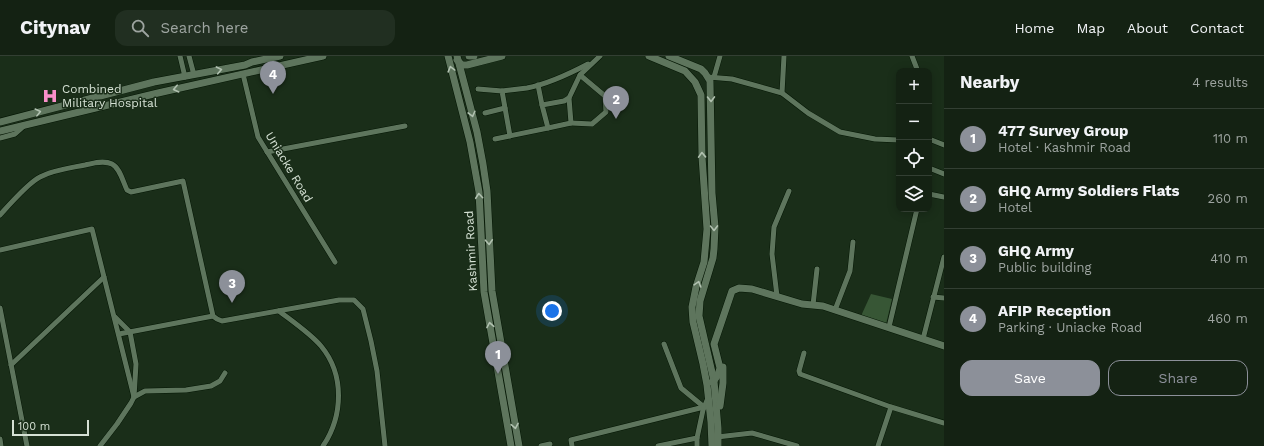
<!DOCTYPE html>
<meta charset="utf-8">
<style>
body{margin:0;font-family:"Work Sans",sans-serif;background:#212f21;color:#f1f3f6}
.controls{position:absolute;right:12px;top:12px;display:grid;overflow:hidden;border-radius:8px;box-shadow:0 2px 10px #0003}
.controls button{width:36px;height:36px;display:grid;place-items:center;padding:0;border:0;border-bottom:1px solid #333f33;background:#142213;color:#f1f3f6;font:20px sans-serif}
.scale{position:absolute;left:12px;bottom:10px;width:77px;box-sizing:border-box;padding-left:4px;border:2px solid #d5e1d4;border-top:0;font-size:11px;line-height:14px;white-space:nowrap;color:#d5e1d4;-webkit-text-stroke:3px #1a2e19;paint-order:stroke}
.you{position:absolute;left:552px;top:255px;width:14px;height:14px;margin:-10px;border:3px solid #fff;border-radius:50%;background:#1a73e8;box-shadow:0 0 0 6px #1a73e833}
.badge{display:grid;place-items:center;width:26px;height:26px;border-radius:50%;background:#8c9099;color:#fff;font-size:13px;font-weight:700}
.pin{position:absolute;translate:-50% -33px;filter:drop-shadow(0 1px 2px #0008)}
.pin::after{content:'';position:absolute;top:21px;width:14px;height:12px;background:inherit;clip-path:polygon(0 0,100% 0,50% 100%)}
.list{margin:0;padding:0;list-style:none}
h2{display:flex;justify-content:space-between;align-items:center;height:52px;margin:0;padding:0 16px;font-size:17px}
h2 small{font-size:13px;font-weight:400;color:#9da4a0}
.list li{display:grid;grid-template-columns:26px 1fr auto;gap:12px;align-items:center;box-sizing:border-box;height:60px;padding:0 16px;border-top:1px solid #333f33}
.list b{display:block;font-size:15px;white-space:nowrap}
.list p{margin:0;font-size:13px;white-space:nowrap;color:#9da4a0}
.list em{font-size:13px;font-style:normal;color:#9da4a0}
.actions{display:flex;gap:8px;padding:12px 16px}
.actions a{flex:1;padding:9px 0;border:1px solid #8c9099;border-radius:12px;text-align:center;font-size:14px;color:#8c9099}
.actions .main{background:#8c9099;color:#fff}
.icon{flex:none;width:22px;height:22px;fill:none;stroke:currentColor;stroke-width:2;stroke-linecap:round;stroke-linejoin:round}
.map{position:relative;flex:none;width:944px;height:390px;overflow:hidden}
header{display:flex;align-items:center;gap:24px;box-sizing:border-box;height:56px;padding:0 20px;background:#142213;border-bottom:1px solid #333f33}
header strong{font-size:19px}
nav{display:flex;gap:22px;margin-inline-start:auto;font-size:14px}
.search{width:280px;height:36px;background:#212f21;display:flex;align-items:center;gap:10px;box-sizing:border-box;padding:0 14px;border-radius:12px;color:#9da4a0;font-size:15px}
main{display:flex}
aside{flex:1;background:#142213}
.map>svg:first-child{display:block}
</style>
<header>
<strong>Citynav</strong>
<div class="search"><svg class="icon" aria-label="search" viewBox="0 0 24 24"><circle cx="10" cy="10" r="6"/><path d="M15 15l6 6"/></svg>Search here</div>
<nav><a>Home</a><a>Map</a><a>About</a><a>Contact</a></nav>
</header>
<main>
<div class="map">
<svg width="944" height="390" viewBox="0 0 944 390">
<rect width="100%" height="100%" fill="#1a2e19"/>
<path fill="#375635" d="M871 238 892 243 886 268 861 260Z"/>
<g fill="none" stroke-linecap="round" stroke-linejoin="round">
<g stroke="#041604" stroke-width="6">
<g id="street">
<path d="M180 0 185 21"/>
<path d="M189 0 194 19"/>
<path d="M912 0 917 13V15"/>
<path d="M243 18 258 81 335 206"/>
<path d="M708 21 732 23 782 37 808 57 840 76 875 83 899 84"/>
<path d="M714 21 720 0"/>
<path d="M538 29 542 49"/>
<path d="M478 33 502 35 510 80"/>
<path d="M502 35C510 34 519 33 527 32 548 28 569 18 588 8"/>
<path d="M782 37 784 0"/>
<path d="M485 57 505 52"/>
<path d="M571 67 592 68 606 56 605 40 580 19"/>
<path d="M548 72 571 67 569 42"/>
<path d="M0 82 15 78 24 70"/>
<path d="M495 83 548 72 542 49 564 45 569 42 580 19 600 0"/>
<path d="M929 83 944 89"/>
<path d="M267 96 405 70"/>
<path d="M929 112 944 118"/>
<path d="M929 138 944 141"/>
<path d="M0 159C9 149 28 127 40 121 53 114 70 112 85 109 93 107 104 104 112 108 120 112 123 126 127 134L131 136 183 125 213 260 217 263 222 265 339 244H354L363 253 371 285 377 315 385 390"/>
<path d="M0 194 92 173 134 341"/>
<path d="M777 240 772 198 774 171 789 135"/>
<path d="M933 241 944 242"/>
<path d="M813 249 817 213"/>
<path d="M0 252 27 390"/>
<path d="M835 254 850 215 853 186"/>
<path d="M279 255C292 265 311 278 321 290 345 319 343 360 323 390"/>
<path d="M889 271 917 153"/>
<path d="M119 278 213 260"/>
<path d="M923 283 944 201"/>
<path d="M664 288 681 332 704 351"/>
<path d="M804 297 799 315 800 318 891 351 944 367"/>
<path d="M11 309 104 221"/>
<path d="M134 341 145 335 186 334 211 330 220 325 225 317"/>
<path d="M717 381 752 377 797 390"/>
<path d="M0 383 1 390"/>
<path d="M100 390 117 368 131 347 134 341 136 308 130 276 115 261"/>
<path d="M541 390 550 388"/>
<path d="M572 390 571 384 704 351"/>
<path d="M658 390 697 382 703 354 708 342"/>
<path d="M697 390V382"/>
<path d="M878 390 891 351"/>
</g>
</g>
<g stroke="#041604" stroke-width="8">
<g id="secondary">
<path d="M448 0 470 86 479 136 484 236 511 390"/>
<path d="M457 0 477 76 483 108 487 135 492 235 519 390"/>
<path d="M469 0H474"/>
<path d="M649 0 685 15 695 26 701 39 702 101 707 173 704 206 696 231 692 251 693 266 703 308 707 329 711 366 712 390"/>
<path d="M669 0 701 13 705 17 710 25 712 137 715 171 714 193 713 202 700 245 699 260 714 325 718 372V390"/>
<path d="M457 4 462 9H467L502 0"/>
<path d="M0 66 154 26 245 9 252 6 280 0"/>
<path d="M0 75 158 37 323 0"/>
<path d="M712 326C716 323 719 317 720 312L714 288 732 235 739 232 752 233 802 248 823 250 944 290"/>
<path d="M720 350 723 327V311"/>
</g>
</g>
<use href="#street" stroke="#5e755d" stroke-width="5"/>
<use href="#secondary" stroke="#5e755d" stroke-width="7"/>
</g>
<defs><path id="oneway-chevron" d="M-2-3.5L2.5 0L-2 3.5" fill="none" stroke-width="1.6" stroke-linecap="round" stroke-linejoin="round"/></defs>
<g stroke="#b1c1b0">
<use href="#oneway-chevron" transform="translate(451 13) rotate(-105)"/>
<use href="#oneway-chevron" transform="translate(219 14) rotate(-11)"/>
<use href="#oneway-chevron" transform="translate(176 33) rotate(167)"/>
<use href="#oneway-chevron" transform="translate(711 43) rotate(89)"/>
<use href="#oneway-chevron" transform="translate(38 56) rotate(-14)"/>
<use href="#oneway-chevron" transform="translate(472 58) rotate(76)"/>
<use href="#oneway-chevron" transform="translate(702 99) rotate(-92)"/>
<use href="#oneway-chevron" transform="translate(479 140) rotate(-95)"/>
<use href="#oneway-chevron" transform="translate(714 172) rotate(89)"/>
<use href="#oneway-chevron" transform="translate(489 186) rotate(87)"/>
<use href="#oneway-chevron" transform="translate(698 228) rotate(-73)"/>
<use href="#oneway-chevron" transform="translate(490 269) rotate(-100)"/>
<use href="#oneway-chevron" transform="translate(515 370) rotate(80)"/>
</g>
<defs>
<g id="hospital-bare" transform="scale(1.2)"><path d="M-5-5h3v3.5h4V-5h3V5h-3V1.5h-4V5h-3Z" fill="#f98fca" stroke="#1a2e19" stroke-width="2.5" paint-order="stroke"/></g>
</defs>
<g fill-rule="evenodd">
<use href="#hospital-bare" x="50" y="40"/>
</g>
<g text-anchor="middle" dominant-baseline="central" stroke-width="3" stroke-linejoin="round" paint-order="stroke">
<g font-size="12" fill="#d5e1d4" stroke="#1a2e19" text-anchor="start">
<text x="62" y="33">Combined<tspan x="62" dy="14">Military Hospital</tspan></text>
</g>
<g font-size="12" fill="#d5e1d4" stroke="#1a2e19">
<text transform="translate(289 111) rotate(59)">Uniacke Road</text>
<text transform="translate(471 195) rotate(-93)">Kashmir Road</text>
</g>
</g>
</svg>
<div class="controls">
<button>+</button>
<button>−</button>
<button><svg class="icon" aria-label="locate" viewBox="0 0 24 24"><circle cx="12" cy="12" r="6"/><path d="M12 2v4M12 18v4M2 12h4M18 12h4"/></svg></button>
<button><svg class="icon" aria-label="layers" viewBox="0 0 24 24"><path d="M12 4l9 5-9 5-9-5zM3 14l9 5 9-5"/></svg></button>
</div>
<div class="scale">100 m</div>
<div class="you"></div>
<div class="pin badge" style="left:498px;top:318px">1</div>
<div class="pin badge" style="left:616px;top:63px">2</div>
<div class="pin badge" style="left:232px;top:247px">3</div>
<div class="pin badge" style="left:273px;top:38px">4</div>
</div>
<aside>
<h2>Nearby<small>4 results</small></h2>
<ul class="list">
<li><span class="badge">1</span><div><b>477 Survey Group</b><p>Hotel · Kashmir Road</p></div><em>110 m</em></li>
<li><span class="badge">2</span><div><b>GHQ Army Soldiers Flats</b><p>Hotel</p></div><em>260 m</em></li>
<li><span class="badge">3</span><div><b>GHQ Army</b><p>Public building</p></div><em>410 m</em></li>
<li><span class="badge">4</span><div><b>AFIP Reception</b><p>Parking · Uniacke Road</p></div><em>460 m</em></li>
</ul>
<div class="actions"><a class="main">Save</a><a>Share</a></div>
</aside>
</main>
